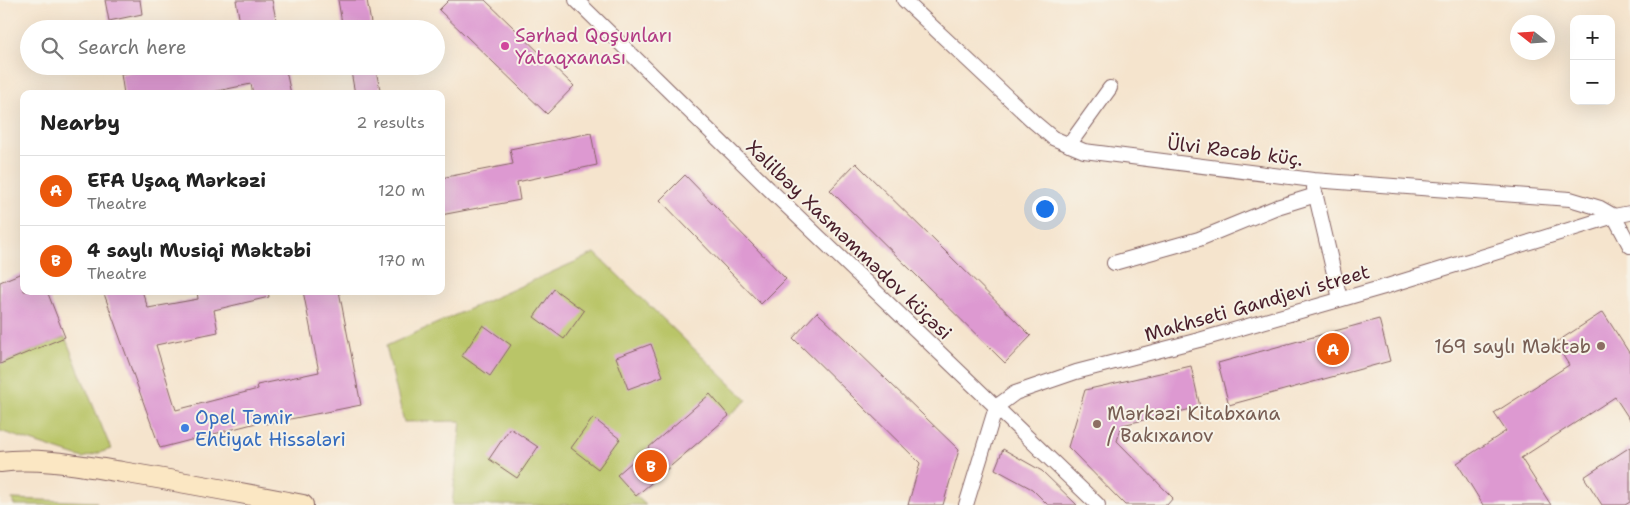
<!DOCTYPE html>
<meta charset="utf-8">
<style>
body{margin:0;font-family:"Shantell Sans",sans-serif;background:#f2f2f2;color:#222}
.controls{position:absolute;right:15px;top:15px;display:grid;overflow:hidden;border-radius:10px;box-shadow:0 5px 20px #0002}
.controls button{width:45px;height:45px;display:grid;place-items:center;padding:0;border:0;border-bottom:1px solid #e0e0e0;background:#fff;color:#222;font:25px sans-serif}
.compass{position:absolute;left:1510px;top:15px;width:45px;height:45px;border-radius:50%;background:#fff;box-shadow:0 5px 20px #0002;rotate:287deg}
.you{position:absolute;left:1044px;top:208px;width:18px;height:18px;margin:-12px;border:4px solid #fff;border-radius:50%;background:#1a73e8;box-shadow:0 0 0 8px #1a73e833}
.badge{display:grid;place-items:center;width:32px;height:32px;border-radius:50%;background:#ea580c;color:#fff;font-size:16px;font-weight:700}
.pin{position:absolute;translate:-50% -50%;border:2px solid #fff;box-shadow:0 1px 5px #0006}
.list{margin:0;padding:0;list-style:none}
h2{display:flex;justify-content:space-between;align-items:center;height:65px;margin:0;padding:0 20px;font-size:21px}
h2 small{font-size:16px;font-weight:400;color:#767676}
.list li{display:grid;grid-template-columns:32px 1fr auto;gap:15px;align-items:center;box-sizing:border-box;height:70px;padding:0 20px;border-top:1px solid #e0e0e0}
.list b{display:block;font-size:19px;white-space:nowrap}
.list p{margin:0;font-size:16px;white-space:nowrap;color:#767676}
.list em{font-size:16px;font-style:normal;color:#767676}
.icon{flex:none;width:28px;height:28px;fill:none;stroke:currentColor;stroke-width:2;stroke-linecap:round;stroke-linejoin:round}
.map{position:relative;flex:none;width:1630px;height:505px;overflow:hidden}
.search{position:absolute;background:#fff;box-shadow:0 5px 20px #0002;left:20px;top:20px;width:425px;height:55px;display:flex;align-items:center;gap:12px;box-sizing:border-box;padding:0 18px;border-radius:28px;color:#767676;font-size:19px}
.panel{position:absolute;background:#fff;box-shadow:0 5px 20px #0002;left:20px;top:90px;width:425px;height:205px;border-radius:10px}
.map>svg:first-child{display:block}
</style>
<div class="map">
<svg width="1630" height="505" viewBox="0 0 1630 505">
<rect width="100%" height="100%" fill="#f7f3e8"/>
<filter id="ink" filterUnits="userSpaceOnUse"><feTurbulence type="fractalNoise" baseFrequency=".02" numOctaves="2"/><feDisplacementMap in="SourceGraphic" scale="10" xChannelSelector="R" yChannelSelector="G"/><feConvolveMatrix kernelMatrix="1 2 1 2 8 2 1 2 1" color-interpolation-filters="sRGB"/></filter>
<filter id="wash" filterUnits="userSpaceOnUse"><feTurbulence type="fractalNoise" baseFrequency=".0096" numOctaves="4" result="noise"/><feDisplacementMap in="SourceGraphic" scale="20" xChannelSelector="R" yChannelSelector="G"/><feGaussianBlur stdDeviation="1.12" result="paint"/><feColorMatrix in="noise" values="0 0 0 0 0 0 0 0 0 0 0 0 0 0 0 0 0 1.4 0 .05"/><feComposite in="paint" operator="in"/></filter>
<g filter="url(#wash)">
<rect width="100%" height="100%" fill="#f5e4cd"/>
<g fill="#b9c567" stroke="#827249">
<path d="M595 253 747 400 636 496 646 505H452L461 421 404 422 386 346Z"/>
<path d="M65 337 111 449 83 458 0 431V364Z"/>
<path d="M12 499 97 502 91 505H14Z"/>
</g>
<g id="blocks">
<g fill="#dd99d1">
<path d="M105 0H140L142 14 109 21Z"/>
<path d="M236 0H272L278 29H241Z"/>
<path d="M338 0H367L372 29H343Z"/>
<path d="M449 0H485L574 86 547 114 439 10Z"/>
<path d="M157 66H285L291 94H253L251 84 203 94H124L121 74Z"/>
<path d="M350 66H375L381 94H355Z"/>
<path d="M591 133 597 165 517 182 520 200 441 215V178L513 164 510 149Z"/>
<path d="M856 163 1031 336 1005 363 830 190Z"/>
<path d="M685 175 786 279 761 304 660 200Z"/>
<path d="M24 272V291H47L65 337 0 364V282Z"/>
<path d="M554 289 584 311 564 339 534 317Z"/>
<path d="M103 291H142L148 308 198 299 197 291H268L269 297 214 310 218 332 156 345 176 410 258 389 257 385 319 372 303 291H339L361 405 265 424 264 421 160 448Z"/>
<path d="M817 312 959 450 943 505H908L920 463 793 338Z"/>
<path d="M1603 312 1630 354V420L1615 397 1521 458 1551 505H1483L1457 463 1506 431 1494 413 1569 365 1555 343Z"/>
<path d="M1379 319 1390 361 1229 405 1218 363Z"/>
<path d="M483 325 511 345 490 376 462 356Z"/>
<path d="M651 344 663 376 628 389 616 357Z"/>
<path d="M1191 366 1200 407 1122 425 1117 441 1173 498 1167 505H1125L1068 447 1085 390Z"/>
<path d="M710 394 729 416 636 496 617 475Z"/>
<path d="M593 418 620 439 598 469 571 448Z"/>
<path d="M510 428 538 447 517 478 489 459Z"/>
<path d="M1630 447V502L1625 505H1602L1584 477Z"/>
<path d="M1003 449 1042 471 1077 505H1048L1032 489 995 469Z"/>
</g>
</g>
</g>
<g filter="url(#ink)">
<use href="#blocks" fill-opacity="0" stroke="#866464" stroke-width="1"/>
<g fill="none" stroke-linecap="round" stroke-linejoin="round">
<g stroke="#866464" stroke-width="16">
<g id="street">
<path d="M576 0 767 187 1098 505"/>
<path d="M904 0 1034 122 1053 138 1084 151 1313 180 1570 199 1600 208 1614 216 1630 246"/>
<path d="M1069 145 1110 88"/>
<path d="M1314 188 1340 299"/>
<path d="M1114 263 1199 239 1277 207 1316 195"/>
<path d="M966 505 996 407 1015 393 1076 372 1199 340 1384 287 1614 216 1630 213"/>
</g>
</g>
<g stroke="#866464" stroke-width="22">
<path id="secondary" d="M0 462C40 457 83 466 122 472 182 482 242 493 303 505"/>
</g>
<use href="#street" stroke="#fff" stroke-width="14"/>
<use href="#secondary" stroke="#fbe7c3" stroke-width="20"/>
</g>
</g>
<circle fill="#d1479c" stroke="#f7f3e8" stroke-width="2" cx="505" cy="46" r="5"/>
<g fill="#8d6e63" stroke="#f7f3e8" stroke-width="2">
<circle cx="1601" cy="346" r="5"/>
<circle cx="1097" cy="424" r="5"/>
</g>
<circle fill="#3f7fe0" stroke="#f7f3e8" stroke-width="2" cx="185" cy="428" r="5"/>
<g text-anchor="middle" dominant-baseline="central" stroke-width="4" stroke-linejoin="round" paint-order="stroke">
<g font-size="19" fill="#b23c85" stroke="#f7f3e8" text-anchor="start">
<text x="515" y="35">Sərhəd Qoşunları<tspan x="515" dy="22">Yataqxanası</tspan></text>
</g>
<g font-size="19" fill="#4a1f2b" stroke="#f7f3e8">
<text transform="translate(1235 151) rotate(7)">Ülvi Rəcəb küç.</text>
<text transform="translate(849 240) rotate(44)">Xəlilbəy Xasməmmədov küçəsi</text>
<text transform="translate(1257 303) rotate(-16)">Makhseti Gandjevi street</text>
</g>
<g font-size="19" fill="#785e54" stroke="#f7f3e8" text-anchor="end">
<text x="1591" y="346">169 saylı Məktəb</text>
<text x="1107" y="413" text-anchor="start">Mərkəzi Kitabxana<tspan x="1107" dy="22">/ Bakıxanov</tspan></text>
</g>
<g font-size="19" fill="#366cbe" stroke="#f7f3e8" text-anchor="start">
<text x="195" y="417">Opel Təmir<tspan x="195" dy="22">Ehtiyat Hissələri</tspan></text>
</g>
</g>
</svg>
<div class="controls">
<button>+</button>
<button>−</button>
</div>
<svg class="compass" viewBox="-18 -18 36 36"><path d="M0-13l5 13h-10z" fill="#e53935"/><path d="M0 13l5-13h-10z" fill="#767676"/></svg>
<div class="you"></div>
<div class="pin badge" style="left:1333px;top:349px">A</div>
<div class="pin badge" style="left:651px;top:466px">B</div>
<div class="search"><svg class="icon" aria-label="search" viewBox="0 0 24 24"><circle cx="10" cy="10" r="6"/><path d="M15 15l6 6"/></svg>Search here</div>
<section class="panel">
<h2>Nearby<small>2 results</small></h2>
<ul class="list">
<li><span class="badge">A</span><div><b>EFA Uşaq Mərkəzi</b><p>Theatre</p></div><em>120 m</em></li>
<li><span class="badge">B</span><div><b>4 saylı Musiqi Məktəbi</b><p>Theatre</p></div><em>170 m</em></li>
</ul>
</section>
</div>
